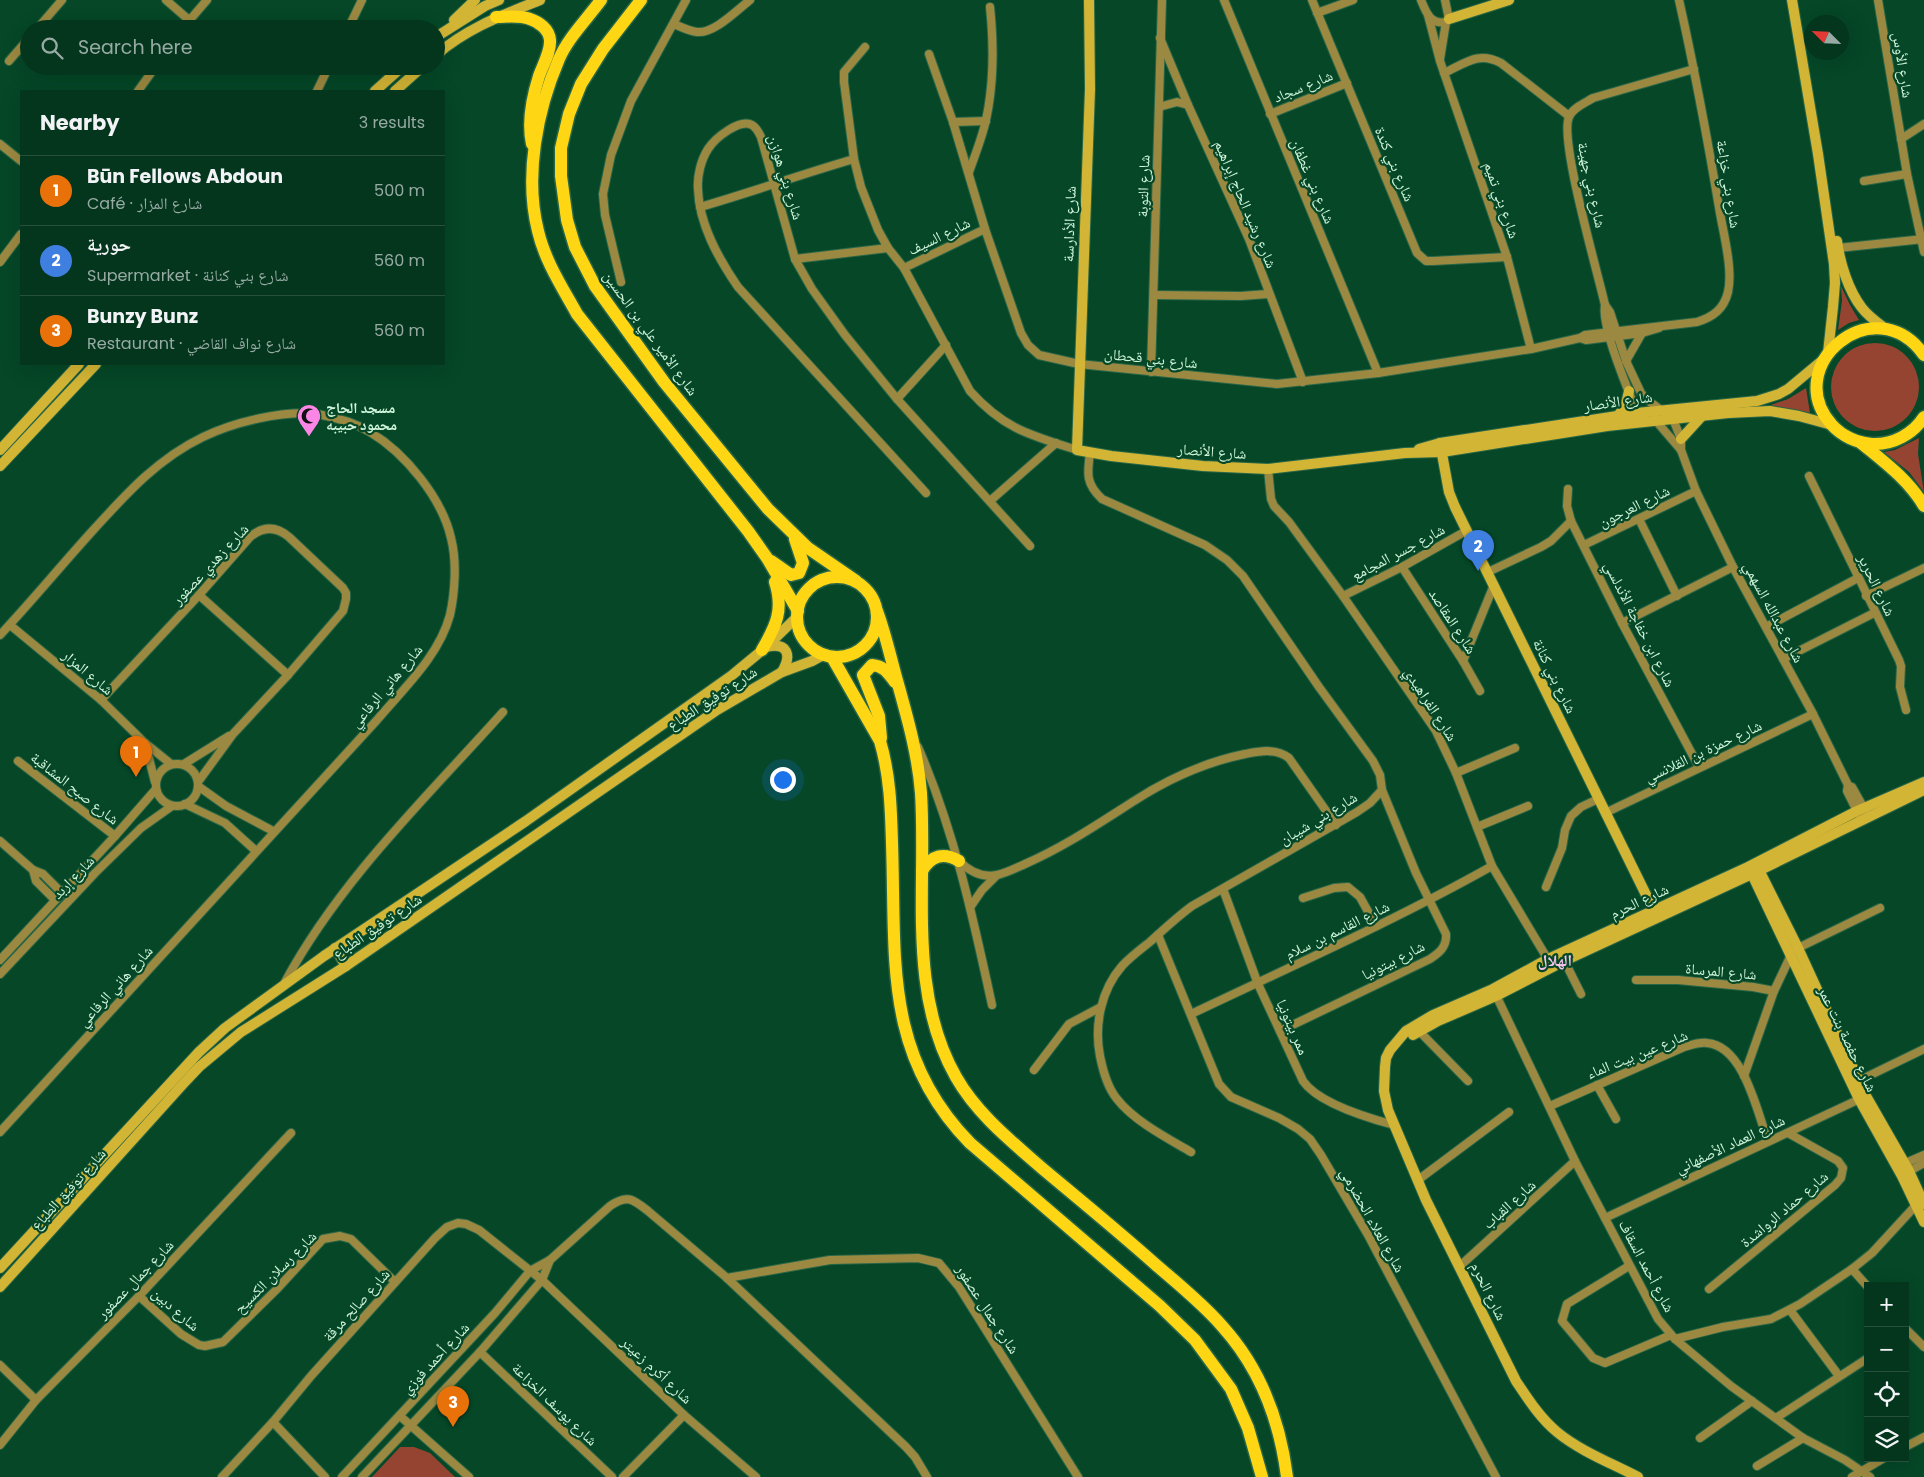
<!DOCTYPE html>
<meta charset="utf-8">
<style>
body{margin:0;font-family:Poppins,"Noto Naskh Arabic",sans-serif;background:#12402a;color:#f1f3f6}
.controls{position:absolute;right:15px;bottom:15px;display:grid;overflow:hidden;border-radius:0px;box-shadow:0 5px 20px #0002}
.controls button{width:45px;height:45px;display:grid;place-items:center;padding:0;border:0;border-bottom:1px solid #25503b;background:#04351d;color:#f1f3f6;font:25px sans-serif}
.compass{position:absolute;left:1804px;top:15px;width:45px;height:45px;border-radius:50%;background:#04351d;box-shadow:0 5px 20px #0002;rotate:294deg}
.you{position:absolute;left:782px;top:779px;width:18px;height:18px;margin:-12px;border:4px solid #fff;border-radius:50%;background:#1a73e8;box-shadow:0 0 0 8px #1a73e833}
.badge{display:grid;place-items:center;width:32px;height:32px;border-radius:50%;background:#fb86e5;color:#fff;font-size:16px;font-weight:700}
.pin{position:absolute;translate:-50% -41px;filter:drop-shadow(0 1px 2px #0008)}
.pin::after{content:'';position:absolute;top:26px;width:18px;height:15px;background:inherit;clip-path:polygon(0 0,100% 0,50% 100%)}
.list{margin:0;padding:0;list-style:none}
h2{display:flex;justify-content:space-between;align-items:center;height:65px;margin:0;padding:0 20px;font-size:21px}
h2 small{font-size:16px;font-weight:400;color:#97aba4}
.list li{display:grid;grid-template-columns:32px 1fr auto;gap:15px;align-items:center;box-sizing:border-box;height:70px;padding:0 20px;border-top:1px solid #25503b}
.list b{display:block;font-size:19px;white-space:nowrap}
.list p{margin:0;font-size:16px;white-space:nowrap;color:#97aba4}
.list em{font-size:16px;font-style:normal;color:#97aba4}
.icon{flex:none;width:28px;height:28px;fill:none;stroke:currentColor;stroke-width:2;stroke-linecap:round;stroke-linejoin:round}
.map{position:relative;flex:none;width:1924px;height:1477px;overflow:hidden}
.search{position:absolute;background:#04351d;box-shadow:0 5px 20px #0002;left:20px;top:20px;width:425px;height:55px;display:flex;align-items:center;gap:12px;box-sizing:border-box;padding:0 18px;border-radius:28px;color:#97aba4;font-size:19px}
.panel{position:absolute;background:#04351d;box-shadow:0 5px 20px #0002;left:20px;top:90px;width:425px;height:275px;border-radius:0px}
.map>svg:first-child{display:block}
</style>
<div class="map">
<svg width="1924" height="1477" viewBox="0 0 1924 1477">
<rect width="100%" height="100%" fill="#054727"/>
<g fill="#944430">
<path d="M1841 286 1850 305 1859 320 1849 323 1838 330 1842 301Z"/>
<circle cx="1875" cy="387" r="44"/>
<path d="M1806 388 1810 413 1791 409 1768 406 1788 399Z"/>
<path d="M1919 438 1918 454 1924 492 1909 472 1884 452 1895 450Z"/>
<path d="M414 1447 430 1453 455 1477H372L400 1447Z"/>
</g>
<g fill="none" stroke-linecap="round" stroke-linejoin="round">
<g stroke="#296647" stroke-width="10">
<g id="street">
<path d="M166 0 189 20"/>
<path d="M1224 0 1378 373"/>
<path d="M1312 0 1417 253 1426 261H1433L1507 257"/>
<path d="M1421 0C1426 12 1430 25 1446 22L1449 19 1445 0"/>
<path d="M1878 0 1907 174 1924 252"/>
<path d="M1317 13 1353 0"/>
<path d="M1428 15 1440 61 1507 257 1531 349"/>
<path d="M674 24C681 27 689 31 697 32 714 34 737 10 750 0"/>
<path d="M37 29 62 0"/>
<path d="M182 29 207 0"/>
<path d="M348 29 362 0"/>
<path d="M1160 38 1188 105 1249 239 1303 382"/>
<path d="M865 47 844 72V82L854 159 861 187 878 230 888 248 904 268 970 391C1004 429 1030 435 1077 450"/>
<path d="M929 54 953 122 985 229 1021 333 1028 345 1039 355 1079 364 1277 384 1378 373 1531 349 1580 338 1585 335 1697 322C1713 317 1724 309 1728 292 1733 270 1724 236 1720 213 1708 142 1695 71 1679 0"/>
<path d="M1440 59 1446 22"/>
<path d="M9 61 29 38"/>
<path d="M1694 69 1593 98C1585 103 1572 108 1569 117 1559 140 1598 273 1605 305L1610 312 1626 361 1641 393 1646 399 1673 419 1681 439V450L1696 491 1733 567 1813 714 1848 785 1852 787 1866 812"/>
<path d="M1444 73C1466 63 1478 51 1501 63L1569 116"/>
<path d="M138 91 156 66"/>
<path d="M317 91 329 66"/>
<path d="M1159 107 1177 102 1188 105"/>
<path d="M1270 114 1347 83"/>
<path d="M953 122 986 121"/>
<path d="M1901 139 1924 124"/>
<path d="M0 144 21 161"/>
<path d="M969 172C975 155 982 138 986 120 994 83 994 45 990 7"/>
<path d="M1864 181 1907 174"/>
<path d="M700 207C752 192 802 174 854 159"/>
<path d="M1838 248 1924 239"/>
<path d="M795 259 888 248"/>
<path d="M0 262 21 234"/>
<path d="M904 268 985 229"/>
<path d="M621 282 605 215 603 194 611 155 631 101 686 0"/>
<path d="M1154 295 1241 296 1268 294"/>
<path d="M1605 305C1601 327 1628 389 1637 413L1641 416"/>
<path d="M1580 338 1586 340 1642 333 1659 328"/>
<path d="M1626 361 1642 333"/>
<path d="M1151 372 1162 0"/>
<path d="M897 399 946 345"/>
<path d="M1651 420 1657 422 1681 450"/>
<path d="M1090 453C1087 474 1086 484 1102 499L1205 545 1227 560 1243 576 1319 687 1373 761 1380 775 1382 790 1370 803 1357 812 1192 906C1177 917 1164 929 1151 941 1141 949 1130 957 1122 966 1101 990 1094 1025 1100 1056 1103 1071 1107 1087 1117 1099 1134 1121 1167 1138 1191 1152"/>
<path d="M1268 469 1271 499 1274 506 1289 522 1343 596 1436 731 1456 773 1492 866 1550 963"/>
<path d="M1809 476 1899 660 1901 666 1900 687 1906 710"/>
<path d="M1568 489 1567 506 1571 521 1622 623 1699 767"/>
<path d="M926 493 738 287C718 258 699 224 698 189 697 176 701 160 708 149 715 138 740 118 752 125 757 128 759 133 761 137L795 259 812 289 845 335 897 399 1030 546"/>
<path d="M990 501 1056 443"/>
<path d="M1639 519 1677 596"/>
<path d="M1584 545 1696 491"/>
<path d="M1402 567 1463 661 1480 691"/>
<path d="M1488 572 1541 547 1551 541 1571 521"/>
<path d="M199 595 288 675"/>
<path d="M1343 596 1402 567 1466 531"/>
<path d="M1866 596 1924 568"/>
<path d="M1622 623 1733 567"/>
<path d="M10 625 101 700 145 743 171 764"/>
<path d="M1766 627 1858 578"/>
<path d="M0 635C33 600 63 563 96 527 128 492 159 458 203 437 234 422 283 410 317 414 334 417 355 423 370 432 405 453 442 498 451 538 457 561 455 592 450 615 439 656 404 688 377 720L0 1132"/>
<path d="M1783 659 1874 613"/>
<path d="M1463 661 1494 585"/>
<path d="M101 700 199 595 250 537C263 526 276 526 289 537L343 588 346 593V599L343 611 288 675 233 734 198 782"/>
<path d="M145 743 155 782"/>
<path d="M918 747C954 830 973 917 992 1005"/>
<path d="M18 761 115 836"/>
<circle cx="177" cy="785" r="21"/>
<path d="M184 764 229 736"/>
<path d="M1456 773 1515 748"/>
<path d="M1848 785 1847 791 1859 815"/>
<path d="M198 786 226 806 273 831"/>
<path d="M185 804 225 823 256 851"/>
<path d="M1605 813 1813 714"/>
<path d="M1477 827 1528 806"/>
<path d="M0 841 33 870 43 874 62 893"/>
<path d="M959 861C969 871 982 878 997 875 1006 873 1016 868 1025 864 1064 847 1098 824 1134 801 1168 779 1206 762 1245 754 1261 751 1276 748 1289 758L1336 825"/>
<path d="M33 870 36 881 55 900"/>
<path d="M1546 887 1562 848 1565 830 1571 816 1581 807 1598 799"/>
<path d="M1223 889 1258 984 1303 1081C1318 1103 1368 1118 1394 1125"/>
<path d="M1303 898 1334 888 1348 887 1360 897 1376 926"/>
<path d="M971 906 982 890 996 876"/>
<path d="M1158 935 1219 1084 1231 1097 1279 1118 1298 1129 1310 1139 1321 1155 1368 1235 1496 1477"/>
<path d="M1563 958 1581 994"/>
<path d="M0 960 115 836 156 789"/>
<path d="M0 974 95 873 141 828 172 806"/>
<path d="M1636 980H1678L1753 987 1774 991 1744 1076"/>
<path d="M285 982C340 880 426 798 503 712"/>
<path d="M1774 991 1791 955 1798 948 1880 908"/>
<path d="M1495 993 1575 1161 1658 1319 1675 1339 1731 1386 1803 1438 1845 1460 1870 1477"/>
<path d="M1191 1014C1292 966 1394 921 1492 866"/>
<path d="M1280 1031 1430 959C1439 953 1447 947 1446 934L1416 873 1382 790"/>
<path d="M1419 1031 1468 1081"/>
<path d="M1034 1070 1069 1024 1101 1007"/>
<path d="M1854 1083 1924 1049"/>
<path d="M1597 1085 1616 1119"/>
<path d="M1550 1106 1684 1047C1691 1045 1699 1042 1707 1043 1744 1046 1757 1112 1768 1141"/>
<path d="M1901 1165 1924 1155"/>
<path d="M1906 1173 1924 1163"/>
<path d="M1418 1180 1509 1112"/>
<path d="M1605 1218 1864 1097"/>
<path d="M1460 1266 1575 1161"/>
<path d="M1629 1266 1567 1304 1562 1321 1593 1358 1605 1363 1671 1335"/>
<path d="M727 1278 830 1260 918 1258 939 1263 959 1287 1078 1477"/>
<path d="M1868 1287 1852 1269 1872 1253 1918 1203"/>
<path d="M1709 1289 1835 1185 1841 1178 1843 1168 1838 1161 1788 1133"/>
<path d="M139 1296 181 1334 199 1345 205 1346 223 1342 276 1290 323 1239 340 1236 351 1239 395 1282"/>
<path d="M1790 1310 1839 1376"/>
<path d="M1905 1328 1924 1347"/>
<path d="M1675 1339 1723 1327 1771 1319 1800 1304 1852 1269"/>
<path d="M480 1352 612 1477"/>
<path d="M0 1365 36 1400"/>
<path d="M400 1416 469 1477"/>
<path d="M1776 1418 1868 1358"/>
<path d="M273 1422 325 1477"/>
<path d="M1700 1438 1752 1401"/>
<path d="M0 1445 36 1400 139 1296 291 1133"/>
<path d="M1905 1447 1924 1437"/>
<path d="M1757 1466 1803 1438"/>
<path d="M222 1477 273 1422 311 1376 435 1238 447 1227 458 1223 466 1224 479 1230 542 1280 684 1415 756 1477"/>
<path d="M342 1477 495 1313 530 1271 550 1260 610 1206C627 1194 633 1199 648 1211L727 1278 906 1447 915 1457 927 1477"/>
<path d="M362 1477 480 1352 542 1280 550 1260"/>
<path d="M623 1477 684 1415"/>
<path d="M1852 1477 1884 1458"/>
</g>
</g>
<g stroke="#296647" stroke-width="12">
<g id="secondary">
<path d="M1089 0 1090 89 1077 450 1111 456 1203 466 1268 469 1405 453 1442 452 1607 426 1728 413 1770 411 1799 416 1832 425"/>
<path d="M1792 0 1818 154 1834 264 1835 283 1833 307 1828 353"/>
<path d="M1449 19 1509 0"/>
<path d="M454 20 475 0"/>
<path d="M436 37 485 6 499 0"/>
<path d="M436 55C467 28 503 15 540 0"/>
<path d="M375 91 403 66"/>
<path d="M395 91 423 66"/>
<path d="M1837 241C1840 263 1848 290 1862 308 1869 317 1878 323 1886 329"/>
<path d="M1618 416 1626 404 1629 391"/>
<path d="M1681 439 1702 416"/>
<path d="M1440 443 1449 492 1455 507 1657 917"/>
<path d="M1419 449 1440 443 1637 413 1757 401 1779 394 1788 389 1824 359"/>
<path d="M0 450 79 364"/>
<path d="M0 466 96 364"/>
<path d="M766 647C788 642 792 655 782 672"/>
<path d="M1756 864 1798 948 1866 1096 1909 1171 1924 1204"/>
<path d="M1750 870 1859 1099 1902 1176 1924 1222"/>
<path d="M335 948 346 966"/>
<path d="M1413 1035 1438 1021 1496 996 1564 961 1752 874 1924 790"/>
<path d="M0 1268 199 1052 225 1028 324 956 526 821 731 676 766 647 797 617"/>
<path d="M0 1287 183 1084 199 1067 241 1032 346 966 717 710 782 672 812 661 823 655"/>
<path d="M1638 1477C1611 1463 1580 1451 1557 1432 1540 1418 1528 1399 1516 1381L1426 1200 1388 1110 1384 1091 1385 1067 1386 1058 1390 1050 1406 1031 1433 1015 1493 989 1548 959 1748 867 1857 811 1924 782"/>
</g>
</g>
<g stroke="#296647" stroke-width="15">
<g id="primary">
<path d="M601 0C587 19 568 38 559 59 537 110 524 176 538 231 545 261 562 287 577 314L748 531 767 558 798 611"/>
<path d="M641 0 603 49 581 84 569 114 561 148V176L567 220 575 247 595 286 664 382 768 509 808 548 856 581"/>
<path d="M496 17C507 17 519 15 530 19 539 22 549 29 550 40 551 51 543 65 539 76 532 98 527 121 532 144"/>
<path d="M1924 355C1875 286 1779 366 1832 425 1842 436 1857 443 1872 444 1893 445 1913 434 1924 417"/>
<path d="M1860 442C1883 461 1908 479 1924 506"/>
<path d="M771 561 791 575 799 573 803 563 795 539"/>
<circle cx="837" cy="617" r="40"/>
<path d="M877 611C886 635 891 660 898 684 908 720 918 755 921 793 927 887 907 991 956 1077 977 1114 1011 1141 1043 1169 1080 1200 1118 1231 1155 1264 1178 1284 1202 1303 1222 1326 1260 1368 1280 1421 1287 1477"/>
<path d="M762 650C776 626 784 610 775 582"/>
<path d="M832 657 880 741C890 775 891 808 892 843 896 958 883 1054 970 1143L1160 1306 1195 1340 1231 1389 1248 1428 1262 1477"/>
<path d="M881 738 879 716 863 675 872 665C884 666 888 673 895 682"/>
<path d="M922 871C931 855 944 852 959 861"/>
</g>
</g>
<use href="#street" stroke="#9c8941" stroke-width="8"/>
<use href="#secondary" stroke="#d3b535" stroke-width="10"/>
<use href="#primary" stroke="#fed613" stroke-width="12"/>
</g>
<defs>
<g id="mosque-pin" transform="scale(1.25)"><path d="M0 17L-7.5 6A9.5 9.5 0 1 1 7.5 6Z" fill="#fb86e5" stroke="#054727"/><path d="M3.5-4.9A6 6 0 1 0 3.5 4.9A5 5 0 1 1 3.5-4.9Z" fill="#111"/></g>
</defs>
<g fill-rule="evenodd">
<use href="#mosque-pin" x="309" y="416"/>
</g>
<g text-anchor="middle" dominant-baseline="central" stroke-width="4.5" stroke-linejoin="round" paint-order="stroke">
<g font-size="15" fill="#cff5db" stroke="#054727">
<text transform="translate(1903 65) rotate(81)">شارع الأوس</text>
<text transform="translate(1303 86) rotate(-22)">شارع سجاد</text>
<text transform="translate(1395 164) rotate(67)">شارع بني كندة</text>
<text transform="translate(786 177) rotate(73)">شارع بني هوازن</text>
<text transform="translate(1313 181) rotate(67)">شارع بني غطفان</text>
<text transform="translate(1729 184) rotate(81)">شارع بني خزاعة</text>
<text transform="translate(1592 185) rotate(78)">شارع بني جهينة</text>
<text transform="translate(1143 186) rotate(-88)">شارع التوبة</text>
<text transform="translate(1502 200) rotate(71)">شارع بني تميم</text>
<text transform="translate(1246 204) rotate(67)">شارع رشيد الحاج إبراهيم</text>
<text transform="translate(1069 224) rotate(-88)">شارع الأدارسة</text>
<text transform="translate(939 236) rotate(-26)">شارع السيف</text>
<text transform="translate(651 333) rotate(54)">شارع الأمير علي بن الحسين</text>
<text transform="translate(1151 358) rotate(6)">شارع بني قحطان</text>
<text transform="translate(1618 401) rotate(-8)">شارع الأنصار</text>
<text transform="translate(1212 451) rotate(4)">شارع الأنصار</text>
<text transform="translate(1634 506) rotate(-26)">شارع العرجون</text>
<text transform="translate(1398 552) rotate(-28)">شارع جسر المجامع</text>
<text transform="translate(210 564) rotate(-47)">شارع زهدي عصفور</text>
<text transform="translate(1877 585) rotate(64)">شارع الحرير</text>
<text transform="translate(1774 612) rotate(62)">شارع عبدالله السهمي</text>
<text transform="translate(1453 621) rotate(57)">شارع المقاصد</text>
<text transform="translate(1640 624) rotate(63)">شارع ابن خفاجة الأندلسي</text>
<text transform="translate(88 672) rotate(40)">شارع المزار</text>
<text transform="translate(1555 676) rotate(64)">شارع بني كنانة</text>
<text transform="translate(386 686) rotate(-50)">شارع هاني الرفاعي</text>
<text transform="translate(712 698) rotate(-33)">شارع توفيق الطباع</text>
<text transform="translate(1431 704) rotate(57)">شارع الفراهيدي</text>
<text transform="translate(1703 751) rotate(-25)">شارع حمزة بن القلانسي</text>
<text transform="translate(75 788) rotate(38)">شارع صبح المشاقبة</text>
<text transform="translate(1318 818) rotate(-31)">شارع بني شيبان</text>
<text transform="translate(73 877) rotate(-46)">شارع إربد</text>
<text transform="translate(1639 901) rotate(-25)">شارع الحرم</text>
<text transform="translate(377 926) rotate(-34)">شارع توفيق الطباع</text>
<text transform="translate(1337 930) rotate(-26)">شارع القاسم بن سلام</text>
<text transform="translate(1393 960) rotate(-27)">شارع بيتونيا</text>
<text transform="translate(1721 971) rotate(5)">شارع المرساة</text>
<text transform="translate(115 986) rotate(-48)">شارع هاني الرفاعي</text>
<text transform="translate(1293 1027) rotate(66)">ممر بيتونيا</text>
<text transform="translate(1848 1039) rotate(64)">شارع حفصة بنت عمر</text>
<text transform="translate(1637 1054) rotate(-22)">شارع عين بيت الماء</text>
<text transform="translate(1730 1144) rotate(-25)">شارع العماد الأصفهاني</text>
<text transform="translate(68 1189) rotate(-48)">شارع توفيق الطباع</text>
<text transform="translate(1509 1204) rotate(-42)">شارع القباب</text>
<text transform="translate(1784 1209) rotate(-40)">شارع حماد الرواشدة</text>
<text transform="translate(1373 1220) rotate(61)">شارع العلاء الحضرمي</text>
<text transform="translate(1647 1266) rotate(62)">شارع أحمد السقاف</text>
<text transform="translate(275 1272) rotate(-45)">شارع رسلان الكسيح</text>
<text transform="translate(135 1279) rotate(-46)">شارع جمال عصفور</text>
<text transform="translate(1489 1291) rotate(64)">شارع الحرم</text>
<text transform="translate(356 1305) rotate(-48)">شارع صالح مرقة</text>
<text transform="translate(176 1309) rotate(41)">شارع دبين</text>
<text transform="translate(988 1309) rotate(57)">شارع جمال عصفور</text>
<text transform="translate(435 1358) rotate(-47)">شارع أحمد فوزي</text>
<text transform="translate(657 1370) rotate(43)">شارع أكرم زعيتر</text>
<text transform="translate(555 1404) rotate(44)">شارع يوسف الخزاعة</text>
</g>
<g font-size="15" font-weight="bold" fill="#cff5db" stroke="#054727" text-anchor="start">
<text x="326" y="407">مسجد الحاج<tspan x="326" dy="17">محمود حبيبه</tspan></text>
</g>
<g font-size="16" font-weight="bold" fill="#f8c2eb" stroke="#054727">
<text x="1555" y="960">الهلال</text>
</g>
</g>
</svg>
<div class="controls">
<button>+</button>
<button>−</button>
<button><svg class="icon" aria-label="locate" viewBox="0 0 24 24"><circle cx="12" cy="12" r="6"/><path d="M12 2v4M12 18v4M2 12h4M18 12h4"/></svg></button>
<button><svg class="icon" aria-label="layers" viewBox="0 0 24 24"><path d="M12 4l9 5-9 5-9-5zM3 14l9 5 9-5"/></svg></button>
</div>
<svg class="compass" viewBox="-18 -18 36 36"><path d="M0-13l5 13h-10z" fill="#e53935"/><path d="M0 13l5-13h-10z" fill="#97aba4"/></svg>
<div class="you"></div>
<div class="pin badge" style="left:136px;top:777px;background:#e8710a">1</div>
<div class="pin badge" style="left:1478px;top:571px;background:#3f7fe0">2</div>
<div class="pin badge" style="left:453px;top:1427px;background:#e8710a">3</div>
<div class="search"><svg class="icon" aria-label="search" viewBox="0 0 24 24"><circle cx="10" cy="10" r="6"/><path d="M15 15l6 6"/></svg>Search here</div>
<section class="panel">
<h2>Nearby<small>3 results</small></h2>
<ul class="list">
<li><span class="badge" style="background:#e8710a">1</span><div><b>Būn Fellows Abdoun</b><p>Café · شارع المزار</p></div><em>500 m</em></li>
<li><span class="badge" style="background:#3f7fe0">2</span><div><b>حورية</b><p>Supermarket · شارع بني كنانة</p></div><em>560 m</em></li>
<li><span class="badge" style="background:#e8710a">3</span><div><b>Bunzy Bunz</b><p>Restaurant · شارع نواف القاضي</p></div><em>560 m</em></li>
</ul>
</section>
</div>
